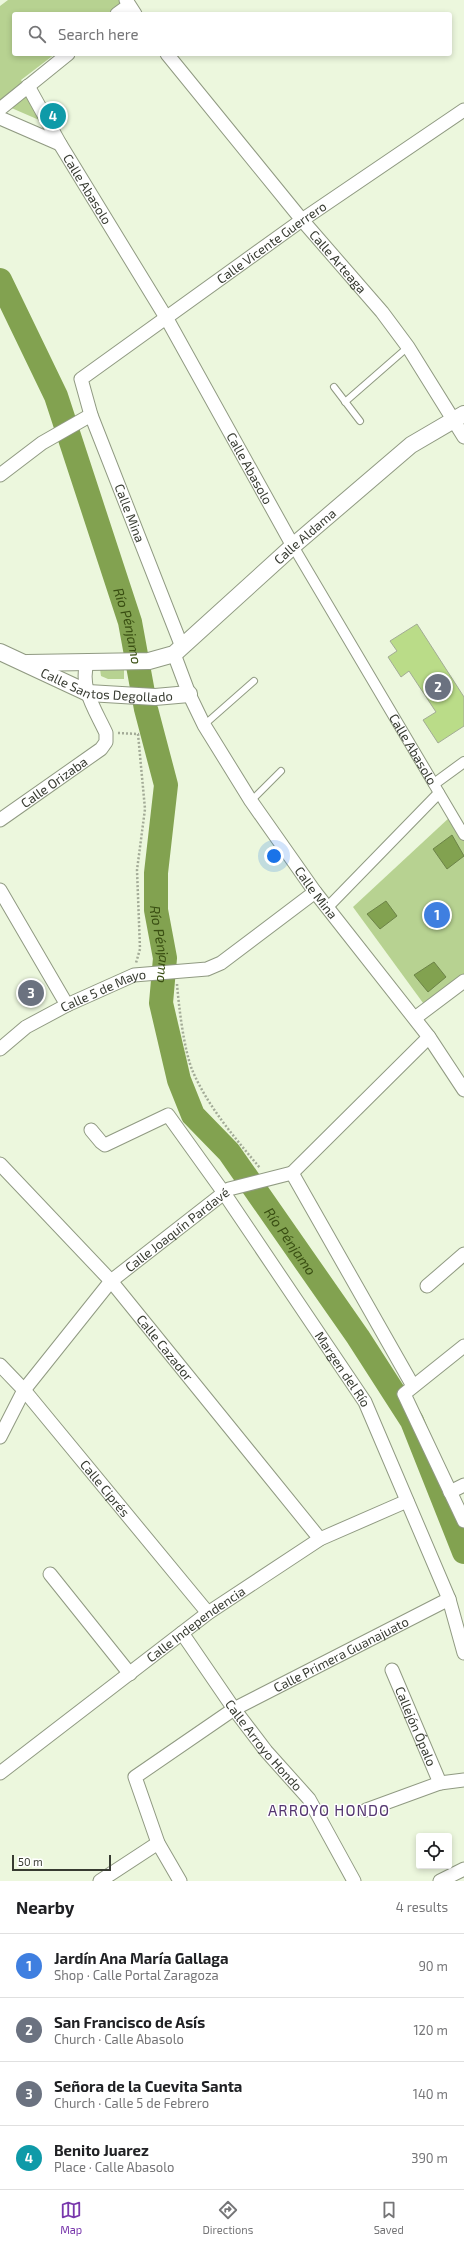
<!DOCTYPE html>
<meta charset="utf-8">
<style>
body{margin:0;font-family:"Exo 2",sans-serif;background:#f6f6f6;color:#202124}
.controls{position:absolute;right:12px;bottom:12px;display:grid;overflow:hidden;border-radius:4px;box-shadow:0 2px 6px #0003}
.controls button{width:36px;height:36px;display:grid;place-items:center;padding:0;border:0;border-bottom:1px solid #e0e0e0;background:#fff;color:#202124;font:20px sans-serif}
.scale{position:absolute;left:12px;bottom:10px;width:99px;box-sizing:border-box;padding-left:4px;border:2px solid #373b31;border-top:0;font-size:11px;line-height:14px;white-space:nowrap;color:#373b31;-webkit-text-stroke:3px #fff;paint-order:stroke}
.you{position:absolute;left:274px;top:856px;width:14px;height:14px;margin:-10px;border:3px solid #fff;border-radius:50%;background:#1a73e8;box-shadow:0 0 0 6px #1a73e833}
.badge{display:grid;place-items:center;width:26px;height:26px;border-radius:50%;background:#7837ac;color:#fff;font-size:13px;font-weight:700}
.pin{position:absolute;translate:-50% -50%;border:2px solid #fff;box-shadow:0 1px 4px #0006}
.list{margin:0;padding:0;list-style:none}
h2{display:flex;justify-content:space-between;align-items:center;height:52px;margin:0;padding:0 16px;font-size:17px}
h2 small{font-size:13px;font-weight:400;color:#757577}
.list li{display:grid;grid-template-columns:26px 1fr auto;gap:12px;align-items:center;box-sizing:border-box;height:64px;padding:0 16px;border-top:1px solid #e0e0e0}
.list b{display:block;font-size:15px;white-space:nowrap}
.list p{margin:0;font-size:13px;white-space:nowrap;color:#757577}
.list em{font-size:13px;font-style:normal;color:#757577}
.icon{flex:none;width:22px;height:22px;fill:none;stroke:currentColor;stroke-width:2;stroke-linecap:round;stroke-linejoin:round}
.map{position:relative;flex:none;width:464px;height:1881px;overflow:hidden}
.search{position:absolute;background:#fff;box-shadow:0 2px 6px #0003;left:12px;right:12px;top:12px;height:44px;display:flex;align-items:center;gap:10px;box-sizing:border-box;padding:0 14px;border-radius:4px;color:#757577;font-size:15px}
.sheet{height:308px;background:#fff}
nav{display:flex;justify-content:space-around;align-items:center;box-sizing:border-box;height:56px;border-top:1px solid #e0e0e0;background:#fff;font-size:11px;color:#757577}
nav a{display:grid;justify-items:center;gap:2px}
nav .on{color:#7837ac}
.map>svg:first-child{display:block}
</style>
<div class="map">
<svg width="464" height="1881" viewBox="0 0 464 1881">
<rect width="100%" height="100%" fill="#ecf7dd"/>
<g fill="#b7d291">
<path d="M8 0H119L122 3 107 14H14V54H55L21 80 46 123 0 103V6Z"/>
<path d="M124 664V679H108L101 676 100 669Z"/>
<path d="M450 817 464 838V977L426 1007 353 907Z"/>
</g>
<g fill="#82a250" stroke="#6c8347">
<path d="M452 835 464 856 447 869 433 849Z"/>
<path d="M386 901 397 916 380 929 367 914Z"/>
<path d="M434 962 446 977 428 992 414 975Z"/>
</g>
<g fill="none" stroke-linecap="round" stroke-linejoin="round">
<path stroke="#82a250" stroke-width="24" id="s1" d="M0 280 56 396 130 622 146 709 166 785 156 873V910L165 958 161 1003 179 1080 193 1115 229 1152 358 1337 412 1421 464 1552"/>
</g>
<path fill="#badc88" stroke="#a2ac94" d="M417 624 464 697V726L438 743 423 720 436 712 409 671 401 677 388 657 397 651 390 641Z"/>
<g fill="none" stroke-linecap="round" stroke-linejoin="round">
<g stroke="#909a82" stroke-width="8">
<g id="service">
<path d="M334 387 360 421"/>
<path d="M345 402 408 347"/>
<path d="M204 725 254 681"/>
<path d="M251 801 281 771"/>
</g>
</g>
<g stroke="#909a82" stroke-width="12">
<g id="pedestrian">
<path id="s2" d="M293 546 464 835"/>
<path d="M434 784 464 762"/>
<path d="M327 908 439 793"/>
</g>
</g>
<g stroke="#909a82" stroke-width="15">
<g id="minor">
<path d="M126 0 135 14"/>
<path d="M117 14 128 6"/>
<path id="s3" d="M167 54 302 220 382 312 408 347 464 437"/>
<path id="s4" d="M28 86 60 144 167 319 293 546"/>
<path d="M0 109 68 54"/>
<path d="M0 118 60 144"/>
<path d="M0 475 42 443 91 415"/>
<path id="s5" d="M182 647 91 415 81 379 302 220 464 110"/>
<path id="s6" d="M174 654 189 694 204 725 251 801 315 892 429 1037 464 1090"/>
<path id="s7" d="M0 820 101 749 106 742V733C96 711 78 686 88 661"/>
<path d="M0 890 67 1005"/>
<path d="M415 1018 464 981"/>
<path id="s8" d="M0 1049 26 1027 67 1005 134 975 207 969 221 963 315 892"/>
<path id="s9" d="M91 1130 101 1142 105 1145 168 1115 224 1193 365 1402 449 1599 464 1653"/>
<path id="s10" d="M0 1164 111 1281 320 1539"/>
<path d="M292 1173 413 1386"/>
<path d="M427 1286 464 1254"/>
<path d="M464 1346 404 1394 464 1521"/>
<path id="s11" d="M0 1365 24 1390 208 1613"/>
<path id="s12" d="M0 1437 24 1390 111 1281 229 1189 292 1173 429 1037"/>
<path d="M450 1492 464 1485"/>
<path d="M50 1574 130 1674"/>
<path id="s13" d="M182 1633 234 1709 266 1751 309 1799 354 1881"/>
<path id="s14" d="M392 1670 440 1783"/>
<path id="s15" d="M0 1773 208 1613 320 1539 407 1501"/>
<path d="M366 1810 440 1783 464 1780"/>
<path d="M100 1881 158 1843"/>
<path id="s16" d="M180 1881 158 1843 135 1777 234 1709 449 1599"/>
<path d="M440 1881 464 1869"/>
</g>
</g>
<g stroke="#909a82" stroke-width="18">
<g id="tertiary">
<path id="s17" d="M0 652 88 693 155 697 189 694"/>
<path id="s18" d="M27 663 149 661 174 654 293 546 411 445 464 414"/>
</g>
</g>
<g stroke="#a3ab97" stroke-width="2.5" stroke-dasharray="2 2" stroke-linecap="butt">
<path d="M118 733 138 734 145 809 137 870 140 949 136 963"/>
<path d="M177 984C179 1008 184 1051 193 1072 209 1108 235 1138 260 1168"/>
</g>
<use href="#service" stroke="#fff" stroke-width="6"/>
<use href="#pedestrian" stroke="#fff" stroke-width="10"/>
<use href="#minor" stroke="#fff" stroke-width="13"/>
<use href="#tertiary" stroke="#fff" stroke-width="16"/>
</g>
<g text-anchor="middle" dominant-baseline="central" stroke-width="3" stroke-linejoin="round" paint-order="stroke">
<g font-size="13" fill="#373b31" stroke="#fff">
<text stroke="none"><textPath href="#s4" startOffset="119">Calle Abasolo</textPath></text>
<text stroke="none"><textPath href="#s5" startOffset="521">Calle Vicente Guerrero</textPath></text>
<text stroke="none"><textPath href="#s3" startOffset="269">Calle Arteaga</textPath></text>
<text stroke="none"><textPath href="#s4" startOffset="442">Calle Abasolo</textPath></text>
<text transform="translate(130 513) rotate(69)">Calle Mina</text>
<text stroke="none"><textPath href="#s18" startOffset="324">Calle Aldama</textPath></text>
<text stroke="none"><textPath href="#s17" startOffset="114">Calle Santos Degollado</textPath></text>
<text stroke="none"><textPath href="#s2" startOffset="236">Calle Abasolo</textPath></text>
<text stroke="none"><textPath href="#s7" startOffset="66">Calle Orizaba</textPath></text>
<text stroke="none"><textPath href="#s6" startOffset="279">Calle Mina</textPath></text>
<text stroke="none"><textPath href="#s8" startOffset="120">Calle 5 de Mayo</textPath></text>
<text stroke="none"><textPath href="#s12" startOffset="276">Calle Joaquín Pardavé</textPath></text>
<text stroke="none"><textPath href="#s10" startOffset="247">Calle Cazador</textPath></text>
<text stroke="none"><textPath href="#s9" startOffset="399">Margen del Río</textPath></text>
<text stroke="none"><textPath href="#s11" startOffset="162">Calle Ciprés</textPath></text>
<text stroke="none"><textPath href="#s15" startOffset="246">Calle Independencia</textPath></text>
<text stroke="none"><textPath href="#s16" startOffset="354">Calle Primera Guanajuato</textPath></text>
<text stroke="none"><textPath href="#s14" startOffset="61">Callejón Ópalo</textPath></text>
<text stroke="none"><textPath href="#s13" startOffset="139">Calle Arroyo Hondo</textPath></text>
</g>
<g font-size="14" font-style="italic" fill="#394e12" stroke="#fff">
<text stroke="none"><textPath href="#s1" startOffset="370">Río Pénjamo</textPath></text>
<text stroke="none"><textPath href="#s1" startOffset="694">Río Pénjamo</textPath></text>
<text stroke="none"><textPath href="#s1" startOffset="1030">Río Pénjamo</textPath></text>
</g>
<g font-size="15" letter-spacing="1" fill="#53356f" stroke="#fff">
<text x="329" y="1810">ARROYO HONDO</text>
</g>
</g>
</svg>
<div class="controls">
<button><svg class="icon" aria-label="locate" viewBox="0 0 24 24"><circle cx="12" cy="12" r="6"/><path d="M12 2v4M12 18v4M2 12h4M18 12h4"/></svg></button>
</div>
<div class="scale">50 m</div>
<div class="you"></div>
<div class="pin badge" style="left:437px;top:915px;background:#3f7fe0">1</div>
<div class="pin badge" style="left:438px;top:687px;background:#6b7280">2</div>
<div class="pin badge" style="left:31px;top:993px;background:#6b7280">3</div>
<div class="pin badge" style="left:53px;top:116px;background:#0f9aa8">4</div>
<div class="search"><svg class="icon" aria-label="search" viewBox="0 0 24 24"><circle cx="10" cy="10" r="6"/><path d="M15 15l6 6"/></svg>Search here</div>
</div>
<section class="sheet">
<h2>Nearby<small>4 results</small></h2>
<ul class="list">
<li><span class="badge" style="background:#3f7fe0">1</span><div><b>Jardín Ana María Gallaga</b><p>Shop · Calle Portal Zaragoza</p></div><em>90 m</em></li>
<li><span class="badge" style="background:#6b7280">2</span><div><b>San Francisco de Asís</b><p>Church · Calle Abasolo</p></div><em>120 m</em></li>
<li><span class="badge" style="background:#6b7280">3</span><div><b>Señora de la Cuevita Santa</b><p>Church · Calle 5 de Febrero</p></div><em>140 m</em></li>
<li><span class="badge" style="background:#0f9aa8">4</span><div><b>Benito Juarez</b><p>Place · Calle Abasolo</p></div><em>390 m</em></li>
</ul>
</section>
<nav>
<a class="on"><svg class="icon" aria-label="map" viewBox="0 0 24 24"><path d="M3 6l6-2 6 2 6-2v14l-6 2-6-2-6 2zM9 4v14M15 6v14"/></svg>Map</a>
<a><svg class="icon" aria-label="directions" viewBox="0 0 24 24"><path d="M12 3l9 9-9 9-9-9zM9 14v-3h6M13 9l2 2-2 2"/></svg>Directions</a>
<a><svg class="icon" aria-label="saved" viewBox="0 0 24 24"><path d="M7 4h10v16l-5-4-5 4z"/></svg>Saved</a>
</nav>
